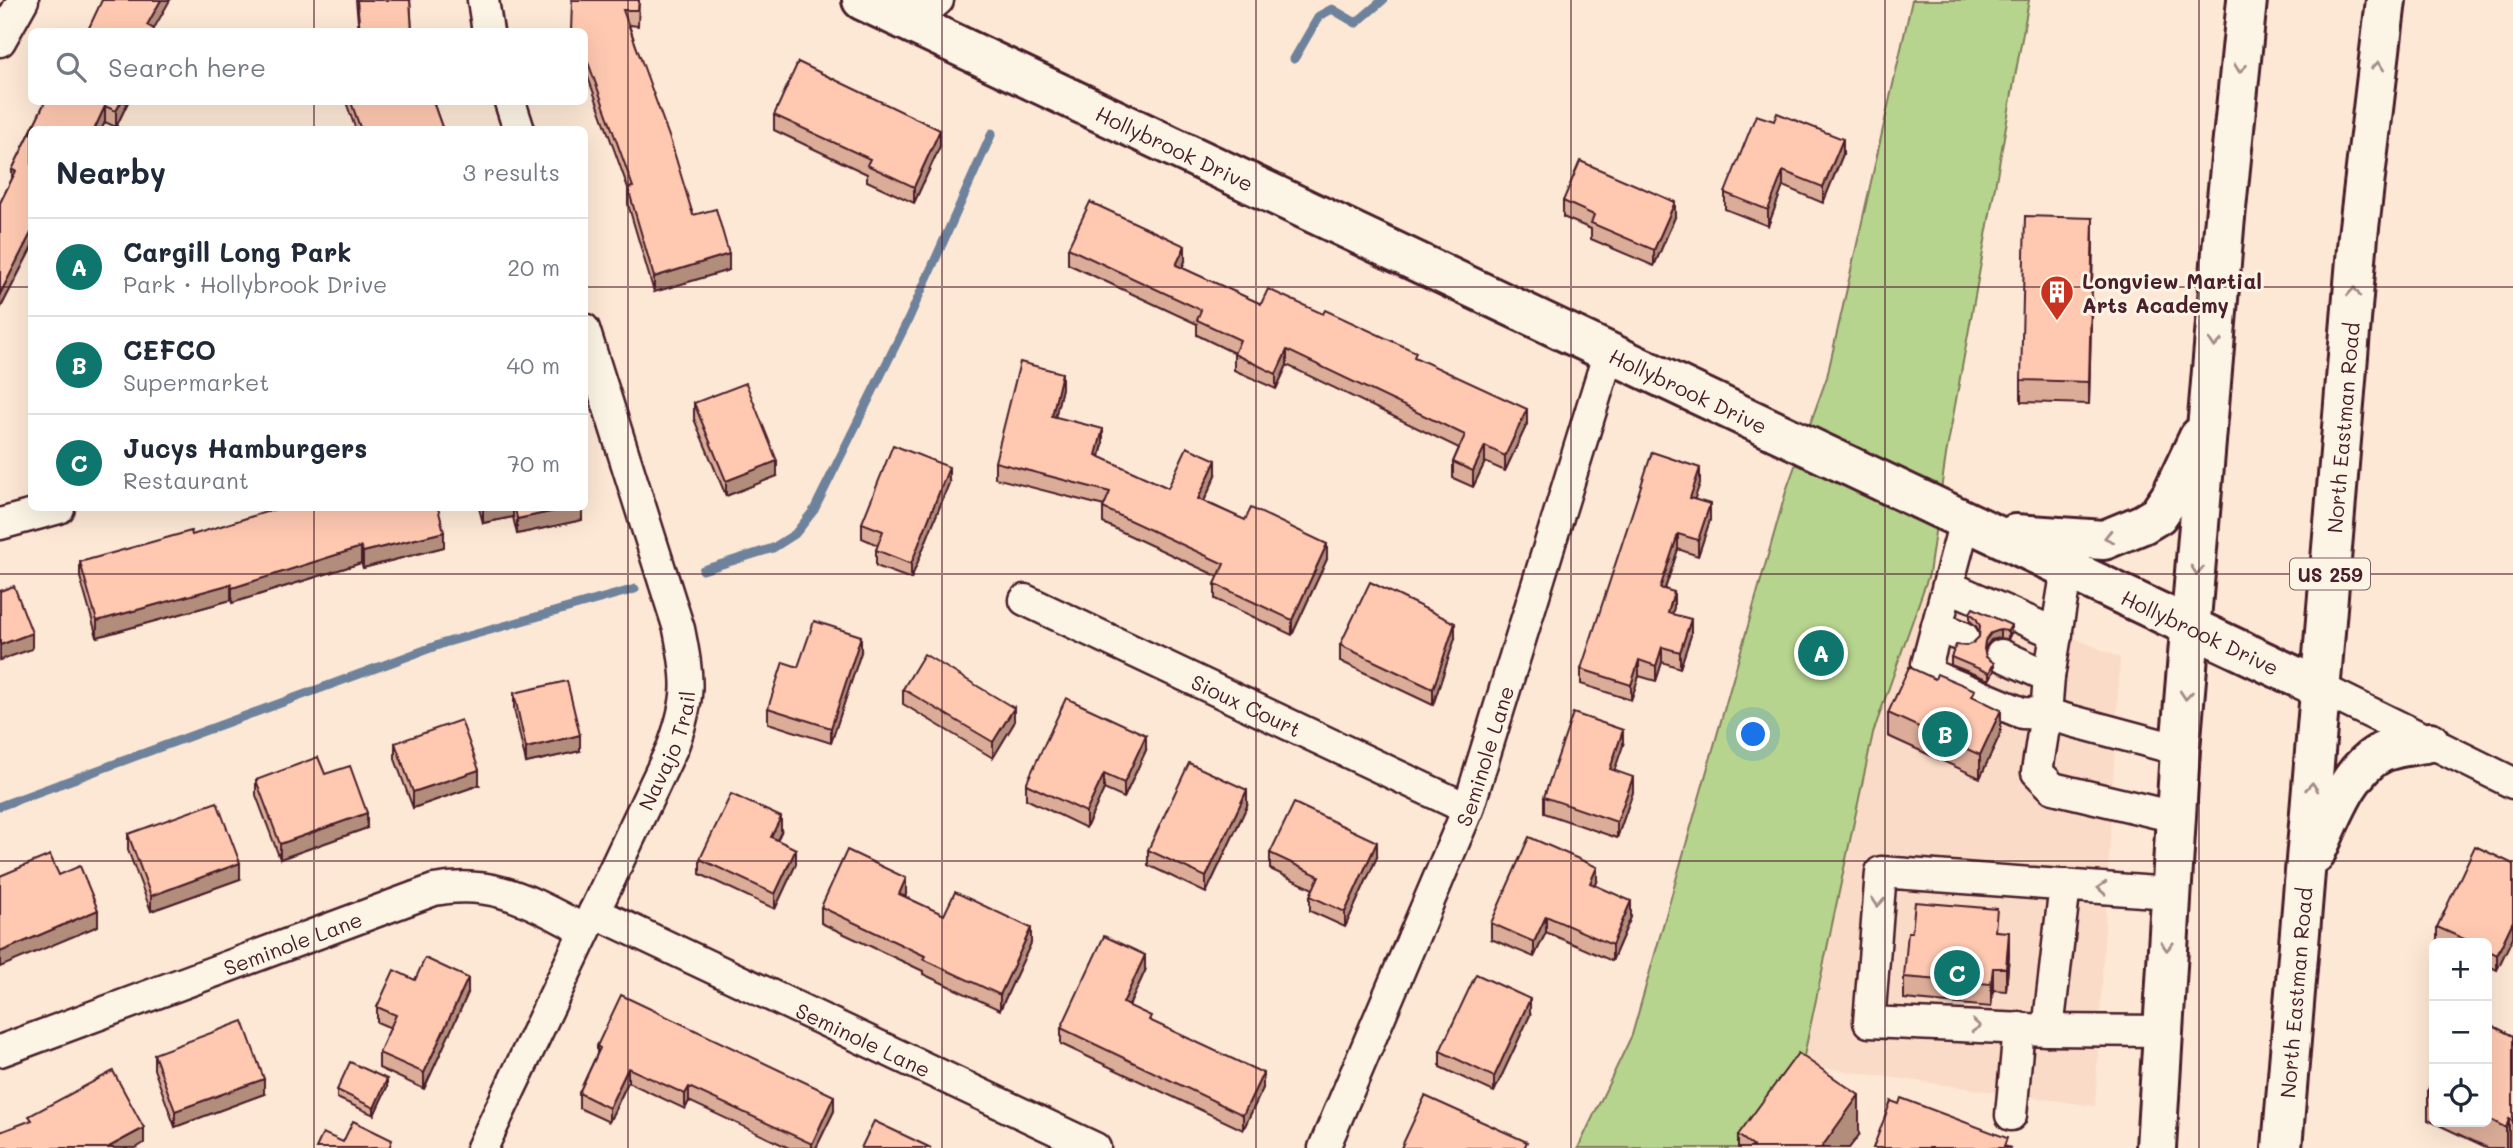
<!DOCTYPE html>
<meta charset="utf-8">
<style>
body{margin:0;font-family:Mali,sans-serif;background:#f2f2f3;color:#1f2937}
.controls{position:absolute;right:21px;bottom:21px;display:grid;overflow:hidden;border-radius:10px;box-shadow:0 7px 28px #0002}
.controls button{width:63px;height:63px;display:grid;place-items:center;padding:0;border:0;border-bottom:2px solid #e0e1e3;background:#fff;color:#1f2937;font:35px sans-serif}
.you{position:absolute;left:1754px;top:735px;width:24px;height:24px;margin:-18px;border:5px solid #fff;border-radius:50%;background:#1a73e8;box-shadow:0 0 0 10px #1a73e833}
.badge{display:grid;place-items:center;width:46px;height:46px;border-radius:50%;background:#0f766e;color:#fff;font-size:23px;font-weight:700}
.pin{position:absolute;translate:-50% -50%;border:4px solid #fff;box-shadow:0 2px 7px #0006}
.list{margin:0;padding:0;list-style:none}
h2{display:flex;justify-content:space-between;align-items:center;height:91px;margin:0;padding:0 28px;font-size:30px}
h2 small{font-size:23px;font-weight:400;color:#747a83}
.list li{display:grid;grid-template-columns:46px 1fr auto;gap:21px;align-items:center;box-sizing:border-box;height:98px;padding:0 28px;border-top:2px solid #e0e1e3}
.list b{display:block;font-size:26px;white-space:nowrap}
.list p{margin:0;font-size:23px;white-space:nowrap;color:#747a83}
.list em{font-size:23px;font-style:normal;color:#747a83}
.icon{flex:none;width:38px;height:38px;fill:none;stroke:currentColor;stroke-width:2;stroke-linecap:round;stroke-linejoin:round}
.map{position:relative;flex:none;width:2513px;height:1148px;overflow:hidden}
.search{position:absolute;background:#fff;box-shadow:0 7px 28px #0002;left:28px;top:28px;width:560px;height:77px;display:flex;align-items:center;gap:18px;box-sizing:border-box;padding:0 24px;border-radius:10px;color:#747a83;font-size:26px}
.panel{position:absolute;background:#fff;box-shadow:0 7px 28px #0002;left:28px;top:126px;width:560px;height:385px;border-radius:10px}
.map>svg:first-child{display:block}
</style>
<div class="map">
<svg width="2513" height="1148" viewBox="0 0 2513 1148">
<rect width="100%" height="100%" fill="#fde8d5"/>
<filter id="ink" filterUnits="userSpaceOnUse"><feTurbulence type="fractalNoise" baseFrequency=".0143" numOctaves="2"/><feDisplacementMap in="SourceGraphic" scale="14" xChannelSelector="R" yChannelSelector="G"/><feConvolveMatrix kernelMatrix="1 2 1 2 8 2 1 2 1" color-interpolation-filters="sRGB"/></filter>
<g filter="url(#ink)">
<path fill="#fadbc7" d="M1929 574 2120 658 2095 1106 1802 1065 1873 733Z"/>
<path fill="#b6d48d" stroke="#807a5c" stroke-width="2" d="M1912 0H2029L1946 455 1929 574 1873 733 1802 1065 1742 1148H1578L1632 1035 1787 488 1827 377Z"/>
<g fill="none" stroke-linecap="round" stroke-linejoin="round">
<g stroke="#6e829c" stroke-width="9">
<path d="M1294 59 1319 16 1332 9 1356 23 1383 0"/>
<path d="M703 570 773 548 795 534 814 510 909 318 992 133"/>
<path d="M0 806 444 643 635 589"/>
</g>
<g stroke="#4a1f2b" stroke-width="35">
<g id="minor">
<path d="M483 0 488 32"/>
<path d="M910 0 911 23 938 0"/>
<path d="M0 41 23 0"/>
<path d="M510 102 519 130"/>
<path d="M1965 521 1927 664 1931 675 2022 713 2046 714 2049 677 2067 569"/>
<path d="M0 524 59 508"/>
<path d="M1948 586 2057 634"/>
<path id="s1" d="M1025 600 1468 809"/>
<path d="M1937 626 1963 637"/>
<path d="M2001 655 2049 677"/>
<path d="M2320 688 2513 783"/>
<path d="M2175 817 2053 788 2037 772 2046 714 2180 750"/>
<path id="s2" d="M594 912 1095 1148"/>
<path d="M2048 1030 2065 885"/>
<path d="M2163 1031 2048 1030 1869 1022 1881 872 2170 893"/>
<path id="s3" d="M0 1051 434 890C497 879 531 903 585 930"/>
<path d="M2011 1115 2019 1028"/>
<path id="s4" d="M482 1148 673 746C691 697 689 679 679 629L584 329"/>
<path id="s5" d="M1324 1148 1468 809 1609 352"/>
</g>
</g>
<g stroke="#4a1f2b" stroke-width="44">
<g id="major">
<path id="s6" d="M862 0 2320 688"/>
<path d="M2015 534 2104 540 2143 524 2158 515 2171 496 2199 437"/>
<path d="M2315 854C2330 823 2348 767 2383 752 2397 746 2415 745 2430 742"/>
<path d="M2156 1148 2180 750 2224 228 2247 0"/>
<path id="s7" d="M2282 1148 2358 236 2386 0"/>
</g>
</g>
<use href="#minor" stroke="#fcf5e5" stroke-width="30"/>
<use href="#major" stroke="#fcf5e5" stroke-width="38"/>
</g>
<g fill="#dbad98" stroke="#4a1f2b" stroke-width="2">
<path d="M356 0H410L412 32H359Z"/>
<path d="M639 0 638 26 629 25 693 215 729 270 654 292 628 204V188L584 66V32Z"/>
<path d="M45 102H51L54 103 55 102H128L116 127 105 122 101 130H32V247L0 309V203L12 179V170Z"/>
<path d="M346 102H433L443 130H356Z"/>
<path d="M774 115 940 146 914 203 867 181V174L774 130Z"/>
<path d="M1774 121 1843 154 1823 203 1783 186 1768 226 1725 209V193Z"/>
<path d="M1563 201 1675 217 1654 266 1591 239V229L1563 217Z"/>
<path d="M2093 241 2089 404 2021 402V380Z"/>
<path d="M1068 248 1185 261 1182 268 1261 304 1416 358 1527 424 1505 471 1485 462 1473 487 1453 478V462L1459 448 1287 365 1276 389 1234 370V353L1197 335V324L1068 264Z"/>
<path d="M1062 388 1055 417 1103 444 1100 457 1168 488 1216 475 1204 501 1327 559 1292 635 1215 599V584L1219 577 1103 523V508L1104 506 995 478V462Z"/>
<path d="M694 403 777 476 726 496 694 419Z"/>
<path d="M949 483 911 579 876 566V550L878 545 862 538V523Z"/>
<path d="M1700 483 1694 499 1710 520 1698 556 1678 549 1665 589 1674 607 1672 614 1691 635 1680 668 1662 662 1656 681 1639 676 1631 700 1581 684V669Z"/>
<path d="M479 508H582V520L517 534 513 517 483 523Z"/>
<path d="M192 535 444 547 363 568 361 563 232 603 231 600 97 637 80 577V562Z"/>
<path d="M1970 613 2011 633 2008 639 2000 638 1991 640 1985 648 1984 652 1994 671 1989 680 1951 665V657L1966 646 1973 643 1979 637V632L1976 626 1970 621Z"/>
<path d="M1455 638 1433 705 1340 661V645Z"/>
<path d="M861 652 831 743 768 723V708L798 667Z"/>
<path d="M903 689 1014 723 993 758 903 704Z"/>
<path d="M514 693 580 751 526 763 514 709Z"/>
<path d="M1975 698 2001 732 1980 778 1888 736V713Z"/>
<path d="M395 743 479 785 413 808 395 759Z"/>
<path d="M1623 745 1614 770 1633 792 1617 838 1544 813V797Z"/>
<path d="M1146 750 1124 798 1104 789 1086 828 1026 799V784Z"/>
<path d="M325 774 367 828 280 859 256 795V780Z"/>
<path d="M1247 806 1206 893 1148 865V850Z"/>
<path d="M781 832 777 840 796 864 775 909 700 874V859Z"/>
<path d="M128 834 240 879 151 911 128 850Z"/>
<path d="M1270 853 1377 857 1345 927 1310 911V896L1313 889 1270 869Z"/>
<path d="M2513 864 2497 970 2487 965V943H2440L2437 942V927Z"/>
<path d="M1597 882 1595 886 1631 917 1612 961 1546 932 1534 957 1491 939V923Z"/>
<path d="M906 894 905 897 944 915 1031 943 1000 1010 923 974V971L821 923V907Z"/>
<path d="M1997 931 2009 955 2006 991 1993 990 1991 1007 1904 999V977Z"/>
<path d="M1145 971 1129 1006 1151 1021 1263 1088 1243 1130 1061 1044V1028Z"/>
<path d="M415 980 468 993 424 1089 379 1068V1053L391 1028 377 1022V1007Z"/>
<path d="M1530 1015 1494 1092 1440 1067V1051Z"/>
<path d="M2487 1023 2513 1036V1148H2488L2428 1120V1090L2434 1078V1122H2487Z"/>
<path d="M597 1046 834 1111 816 1148H789L689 1101 685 1109 628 1082 609 1122 579 1108V1093L597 1054Z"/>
<path d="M154 1054 264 1094 175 1127 154 1069Z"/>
<path d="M387 1087 374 1115 337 1098V1090Z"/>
<path d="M1738 1135H1859L1849 1148H1738Z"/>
</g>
<g fill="#b28d7c" stroke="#4a1f2b" stroke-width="2">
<path d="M161 0H170L152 32 147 25Z"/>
<path d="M121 102H128L116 127V111Z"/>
<path d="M105 106V122L101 130H94Z"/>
<path d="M940 130V146L914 203V187Z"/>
<path d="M1843 139V154L1823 203V187Z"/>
<path d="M1783 171V186L1768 226V210Z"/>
<path d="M1675 202V217L1654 266V250Z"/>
<path d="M2093 218V241L2089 404V382Z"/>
<path d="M32 231V247L0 309V294Z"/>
<path d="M1185 246V261L1176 281V265Z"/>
<path d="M729 254V270L654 292V277Z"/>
<path d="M1287 350V365L1276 389V374Z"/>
<path d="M1062 373V388L1052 431V416Z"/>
<path d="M1527 409V424L1505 471V456Z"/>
<path d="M1103 429V444L1096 470V455Z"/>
<path d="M1485 446V462L1473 487V471Z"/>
<path d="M1216 460V475L1198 514V499Z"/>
<path d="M777 461V476L726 496V481Z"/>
<path d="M949 467V483L911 579V564Z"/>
<path d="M1700 468V483L1690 513V498Z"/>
<path d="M1710 504V520L1698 556V540Z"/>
<path d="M483 508H513V517L483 523Z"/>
<path d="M569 508H582V520L517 534V519Z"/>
<path d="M444 532V547L363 568V552Z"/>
<path d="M1678 534V549L1660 603V588Z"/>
<path d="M1327 544V559L1292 635V620Z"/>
<path d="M361 547V563L232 603V588Z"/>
<path d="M231 584V600L97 637V621Z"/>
<path d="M1674 592V607L1668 628V613Z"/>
<path d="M1691 619V635L1680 668V652Z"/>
<path d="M1455 623V638L1433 705V689Z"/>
<path d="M2011 625V633L2008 639V631Z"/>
<path d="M2000 630V638L1991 640 1985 648 1984 657 1985 641 1991 633Z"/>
<path d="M32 633V649L0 660V645Z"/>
<path d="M861 636V652L831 743V728Z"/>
<path d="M1662 647V662L1656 681V666Z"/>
<path d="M1639 660V676L1631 700V685Z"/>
<path d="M1994 663V671L1989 680V673Z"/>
<path d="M1014 708V723L993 758V742Z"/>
<path d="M2001 710V732L1980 778V755Z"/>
<path d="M1623 730V745L1610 784V769Z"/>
<path d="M580 735V751L526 763V748Z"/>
<path d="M1146 735V750L1124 798V783Z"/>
<path d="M479 770V785L413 808V792Z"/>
<path d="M1104 774V789L1086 828V812Z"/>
<path d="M1633 777V792L1617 838V822Z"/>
<path d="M1247 790V806L1206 893V877Z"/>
<path d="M367 813V828L280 859V844Z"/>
<path d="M781 817V832L771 853V837Z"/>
<path d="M1377 842V857L1345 927V912Z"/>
<path d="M796 849V864L775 909V894Z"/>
<path d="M240 863V879L151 911V896Z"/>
<path d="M1597 867V882L1590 899V883Z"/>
<path d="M906 878V894L899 910V894Z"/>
<path d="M1631 901V917L1612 961V945Z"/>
<path d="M98 910V926L0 967V952Z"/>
<path d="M1546 916V932L1534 957V942Z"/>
<path d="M2513 921V937L2497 970V955Z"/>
<path d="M1031 928V943L1000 1010V995Z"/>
<path d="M2009 932V955L2006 991V968Z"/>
<path d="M1145 955V971L1123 1018V1003Z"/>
<path d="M1993 968V990L1991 1007V984Z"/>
<path d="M468 978V993L424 1089V1073Z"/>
<path d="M1530 999V1015L1494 1092V1077Z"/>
<path d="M628 1068V1082L609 1122V1108Z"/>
<path d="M1263 1073V1088L1243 1130V1115Z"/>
<path d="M264 1079V1094L175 1127V1111Z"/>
<path d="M387 1079V1087L374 1115V1108Z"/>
<path d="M689 1087V1101L685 1109V1094Z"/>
<path d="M1859 1095V1135L1849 1148H1821Z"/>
<path d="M834 1096V1111L816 1148H812V1144Z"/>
<path d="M2509 1119V1148H2506V1128Z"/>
<path d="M144 1128V1143L136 1148H107Z"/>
</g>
<g fill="#ffc9b1" stroke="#4a1f2b" stroke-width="2">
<path d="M102 0H161L147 25 154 29 153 32H87Z"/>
<path d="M357 0H410L412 32H360Z"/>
<path d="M572 0H639L638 10H623L671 142 693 215 716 209 729 254 654 277 628 188 633 187 584 51V32H571Z"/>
<path d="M798 62 940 130 914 187 867 165 870 159 774 115Z"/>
<path d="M45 102H51L54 103 55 102H121L116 111 105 106 94 130H32V231L0 294V203L16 171 12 170Z"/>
<path d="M351 102H433L443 130H361Z"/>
<path d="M1777 113 1843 139 1823 187 1783 171 1768 210 1725 193 1756 115 1774 121Z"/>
<path d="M1580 161 1675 202 1654 250 1591 223 1594 215 1563 201Z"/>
<path d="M1090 202 1185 246 1176 265 1261 304 1268 289 1323 314 1325 310 1416 352 1414 357 1527 409 1505 456 1485 446 1473 471 1453 462 1465 435 1287 350 1276 374 1234 354 1240 340 1197 320 1201 310 1068 248Z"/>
<path d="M2025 216 2093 218 2089 382 2021 380Z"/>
<path d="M1020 362 1062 373 1052 416 1103 429 1096 455 1168 488 1187 447 1216 460 1198 499 1245 520 1251 508 1327 544 1292 620 1215 584 1224 564 1103 508 1110 492 995 462Z"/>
<path d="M746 383 777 461 726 481 694 403Z"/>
<path d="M893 445 949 467 911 564 876 550 883 531 862 523Z"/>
<path d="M1652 452 1700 468 1690 498 1710 504 1698 540 1678 534 1660 588 1674 592 1668 613 1691 619 1680 652 1662 647 1656 666 1639 660 1631 685 1581 669Z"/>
<path d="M279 508H438L444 532 363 552 361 547 232 588 231 584 97 621 80 562 191 531 192 535Z"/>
<path d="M515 508H569L517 519Z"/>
<path d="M1370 582 1455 623 1433 689 1340 645Z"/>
<path d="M14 586 32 633 0 645V591Z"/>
<path d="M1973 608 2011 625 2008 631 2000 630 1991 633 1985 641 1984 649 1986 657 1994 663 1989 673 1951 657 1956 645 1966 646 1973 643 1979 637 1980 626 1976 618 1970 613Z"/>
<path d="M814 621 861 636 831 728 768 708 783 662 798 667Z"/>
<path d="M924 654 1014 708 993 742 903 689Z"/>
<path d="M1909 667 1935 679 1937 674 1975 690 1972 696 2001 710 1980 755 1888 713Z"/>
<path d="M567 681 580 735 526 748 514 693Z"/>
<path d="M1066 698 1146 735 1124 783 1104 774 1086 812 1026 784Z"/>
<path d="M1573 713 1623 730 1610 769 1633 777 1617 822 1544 797Z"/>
<path d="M461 720 479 770 413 792 395 743Z"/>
<path d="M318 757 325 774 350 766 367 813 280 844 256 780Z"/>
<path d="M1189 763 1247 790 1206 877 1148 850Z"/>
<path d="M731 794 781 817 771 837 796 849 775 894 700 859Z"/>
<path d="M217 802 240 863 151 896 128 834Z"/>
<path d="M1294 803 1377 842 1345 912 1310 896 1319 876 1270 853Z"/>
<path d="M1529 837 1597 867 1590 883 1631 901 1612 945 1546 916 1534 942 1491 923Z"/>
<path d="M2475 846 2513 864V921L2497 955 2487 950V943H2473L2437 927Z"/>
<path d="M847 850 906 878 899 894 944 915 955 892 1031 928 1000 995 923 959 925 956 821 907Z"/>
<path d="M50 855 59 875 80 866 98 910 0 952V876Z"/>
<path d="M1915 902 1997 909 1995 931 2009 932 2006 968H1993L1991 984 1904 977 1908 932H1912Z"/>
<path d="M1104 936 1145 955 1123 1003 1151 1016 1149 1020 1263 1073 1243 1115 1061 1028Z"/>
<path d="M425 958 468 978 424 1073 379 1053 396 1015 377 1007 394 970 415 980Z"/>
<path d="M1476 974 1530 999 1494 1077 1440 1051Z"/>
<path d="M621 995 834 1096 812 1144 689 1087 685 1094 628 1068 609 1108 579 1093 600 1048 597 1046Z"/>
<path d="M243 1021 264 1079 175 1111 154 1054Z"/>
<path d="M2487 1023 2513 1036V1121L2509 1119 2506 1128 2487 1118Z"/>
<path d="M1798 1053 1859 1095 1821 1148H1751L1753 1146 1738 1135Z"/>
<path d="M350 1062 387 1079 374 1108 337 1090Z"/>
<path d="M113 1071 144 1128 107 1148H0V1132L32 1120 29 1116Z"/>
<path d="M2434 1078V1093L2428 1090Z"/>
<path d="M1425 1096 1527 1142 1524 1148H1401Z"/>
<path d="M1901 1098 2007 1138 2004 1146 2011 1148H1873L1891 1101 1899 1104Z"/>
<path d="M353 1121 392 1140 389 1148H316L323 1133 343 1142Z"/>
<path d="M874 1121 931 1148H861Z"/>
</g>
<defs><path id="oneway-chevron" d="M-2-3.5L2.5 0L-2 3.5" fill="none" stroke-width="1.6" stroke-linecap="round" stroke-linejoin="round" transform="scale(1.75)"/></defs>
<g stroke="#a38a88">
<use href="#oneway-chevron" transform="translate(2378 66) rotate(-84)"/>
<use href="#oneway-chevron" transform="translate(2240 68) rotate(96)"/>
<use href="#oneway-chevron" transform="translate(2354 292) rotate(-85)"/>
<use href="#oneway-chevron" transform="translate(2215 343) rotate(95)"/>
<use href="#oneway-chevron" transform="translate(2109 537) rotate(167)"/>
<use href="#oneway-chevron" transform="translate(2197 570) rotate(95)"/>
<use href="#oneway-chevron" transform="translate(2186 695) rotate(95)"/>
<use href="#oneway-chevron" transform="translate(2312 787) rotate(-85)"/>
<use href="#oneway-chevron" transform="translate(2102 888) rotate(-176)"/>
<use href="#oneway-chevron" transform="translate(1878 902) rotate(95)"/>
<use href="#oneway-chevron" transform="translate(2167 946) rotate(93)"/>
<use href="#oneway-chevron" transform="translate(1976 1026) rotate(3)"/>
</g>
</g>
<path fill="none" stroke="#4a1f2b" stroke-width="2" stroke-opacity="0.55" d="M314 0V32M628 0V1148M942 0V1148M1256 0V1148M1571 0V1148M1885 0V1148M2199 0V1148M314 102V130M0 287H32M584 287H2513M314 508V1148M0 574H2513M0 861H2513"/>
<defs>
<g id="building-pin" transform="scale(1.75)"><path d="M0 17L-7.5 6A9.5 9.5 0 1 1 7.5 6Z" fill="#c8321e" stroke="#fcf5e5"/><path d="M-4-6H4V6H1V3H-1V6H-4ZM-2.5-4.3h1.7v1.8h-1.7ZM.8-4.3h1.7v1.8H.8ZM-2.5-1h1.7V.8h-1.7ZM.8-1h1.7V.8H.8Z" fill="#fff"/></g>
</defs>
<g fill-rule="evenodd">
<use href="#building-pin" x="2057" y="292"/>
</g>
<g text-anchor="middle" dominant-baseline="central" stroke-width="6" stroke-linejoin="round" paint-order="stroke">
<rect fill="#fcf5e5" stroke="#7f5f63" stroke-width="2" x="2290" y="558.5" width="80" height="31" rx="5"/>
<g font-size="19" font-weight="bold" fill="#4a1f2b">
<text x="2330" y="574">US 259</text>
</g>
<g font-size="21" fill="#4a1f2b" stroke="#fcf5e5">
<text stroke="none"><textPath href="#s6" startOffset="346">Hollybrook Drive</textPath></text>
<text stroke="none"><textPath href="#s6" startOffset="914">Hollybrook Drive</textPath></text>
<text stroke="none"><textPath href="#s7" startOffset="723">North Eastman Road</textPath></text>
<text stroke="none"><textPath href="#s6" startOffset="1480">Hollybrook Drive</textPath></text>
<text stroke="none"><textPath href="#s1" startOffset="245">Sioux Court</textPath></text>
<text stroke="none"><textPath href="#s4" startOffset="439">Navajo Trail</textPath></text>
<text stroke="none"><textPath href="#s5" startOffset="424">Seminole Lane</textPath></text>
<text stroke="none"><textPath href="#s3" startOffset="312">Seminole Lane</textPath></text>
<text stroke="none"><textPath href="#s7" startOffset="156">North Eastman Road</textPath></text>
<text stroke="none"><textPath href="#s2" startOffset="298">Seminole Lane</textPath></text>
</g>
<g font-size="21" font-weight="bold" fill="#4a1f2b" stroke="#fcf5e5" text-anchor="start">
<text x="2082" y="280">Longview Martial<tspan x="2082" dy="24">Arts Academy</tspan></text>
</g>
</g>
</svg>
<div class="controls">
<button>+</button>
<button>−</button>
<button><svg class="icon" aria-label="locate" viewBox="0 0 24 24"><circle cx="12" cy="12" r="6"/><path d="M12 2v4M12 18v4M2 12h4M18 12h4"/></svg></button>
</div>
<div class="you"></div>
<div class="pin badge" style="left:1821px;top:653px">A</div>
<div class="pin badge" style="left:1945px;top:734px">B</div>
<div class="pin badge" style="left:1957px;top:973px">C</div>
<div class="search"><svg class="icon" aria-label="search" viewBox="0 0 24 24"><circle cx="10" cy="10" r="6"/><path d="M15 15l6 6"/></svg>Search here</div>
<section class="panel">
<h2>Nearby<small>3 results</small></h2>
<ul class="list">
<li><span class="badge">A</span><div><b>Cargill Long Park</b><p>Park · Hollybrook Drive</p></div><em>20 m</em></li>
<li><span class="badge">B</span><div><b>CEFCO</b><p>Supermarket</p></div><em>40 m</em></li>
<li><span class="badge">C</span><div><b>Jucys Hamburgers</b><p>Restaurant</p></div><em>70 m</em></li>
</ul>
</section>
</div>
